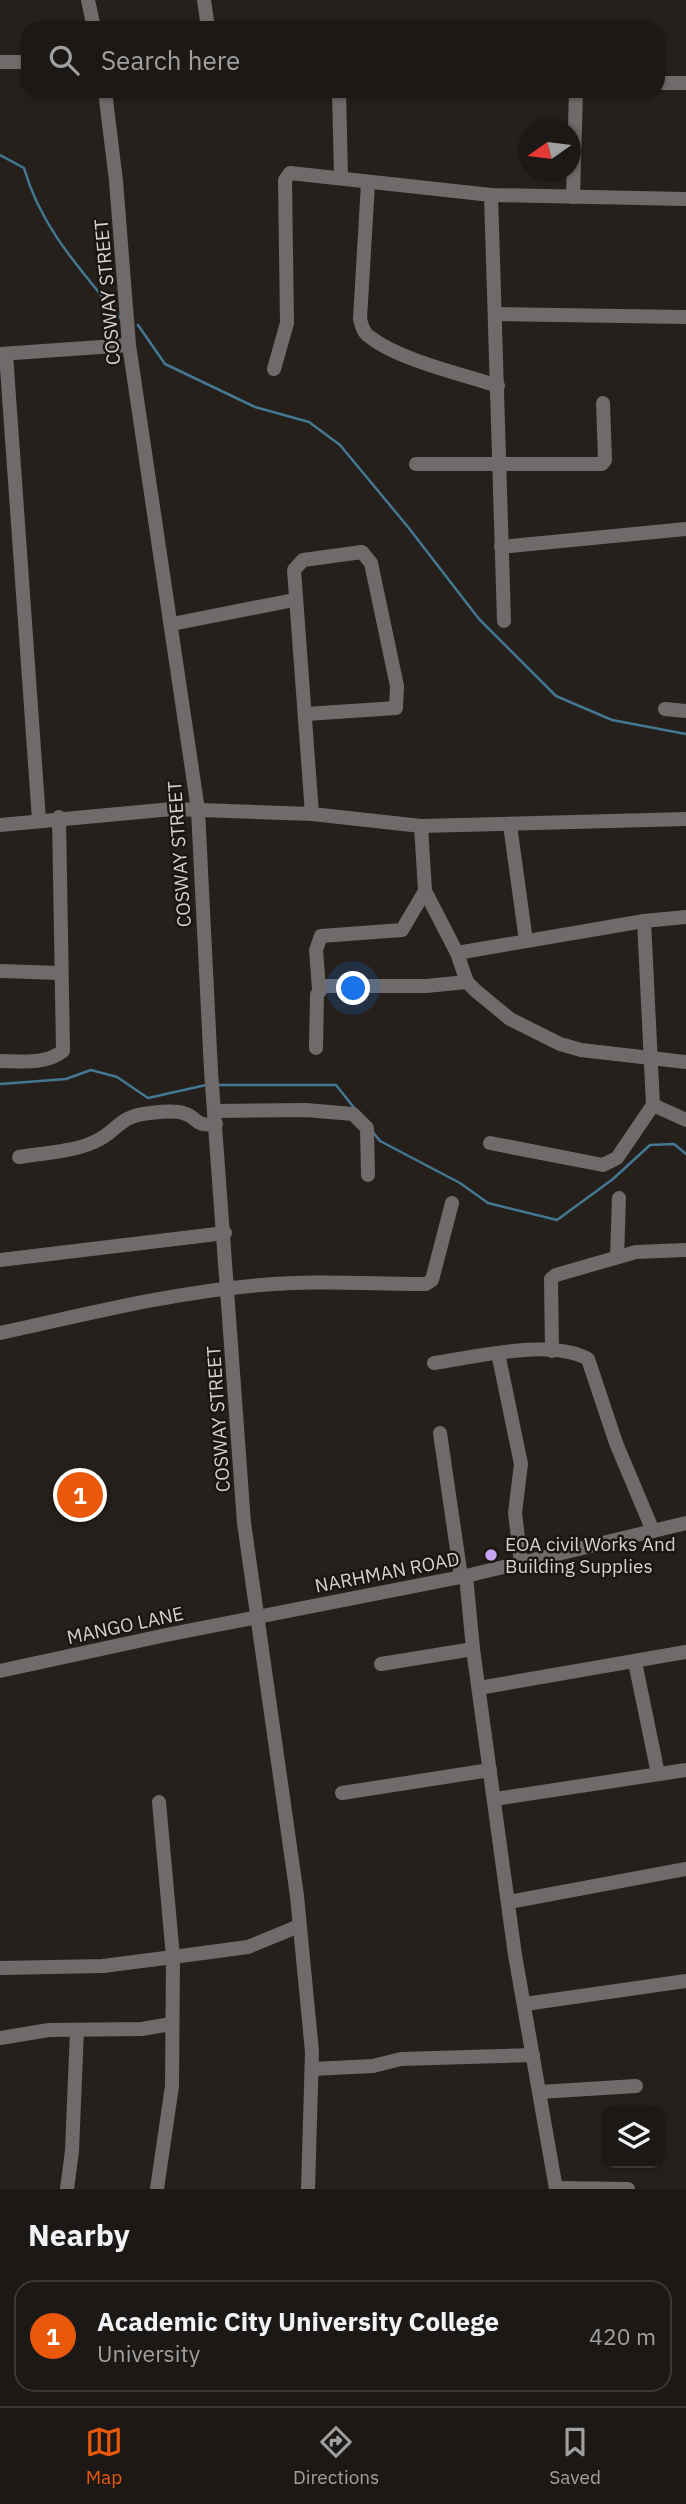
<!DOCTYPE html>
<style>
body{margin:0;font-family:"IBM Plex Sans",sans-serif;background:#25211e;color:#f1f3f6}
.controls{position:absolute;right:21px;bottom:21px;display:grid;overflow:hidden;border-radius:14px;box-shadow:0 2px 5px #0004}
.controls button{width:63px;height:63px;display:grid;place-items:center;padding:0;border:0;border-bottom:2px solid #3a3734;background:#1c1815;color:#f1f3f6;font:35px sans-serif}
.compass{position:absolute;left:518px;top:119px;width:63px;height:63px;border-radius:50%;background:#1c1815;box-shadow:0 2px 5px #0004;rotate:256deg}
.you{position:absolute;left:354px;top:989px;width:24px;height:24px;margin:-18px;border:5px solid #fff;border-radius:50%;background:#1a73e8;box-shadow:0 0 0 10px #1a73e833}
.badge{display:grid;place-items:center;width:46px;height:46px;border-radius:50%;background:#ea580c;color:#fff;font-size:23px;font-weight:700}
.pin{position:absolute;translate:-50% -50%;border:4px solid #fff;box-shadow:0 2px 7px #0006}
.list{margin:0;padding:0;list-style:none}
h2{display:flex;justify-content:space-between;align-items:center;height:91px;margin:0;padding:0 28px;font-size:30px}
h2 small{font-size:23px;font-weight:400;color:#a0a0a0}
.list li{display:grid;grid-template-columns:46px 1fr auto;gap:21px;align-items:center;box-sizing:border-box;height:112px;margin:0 14px 14px;padding:0 14px;border:2px solid #3a3734;border-radius:21px}
.list b{display:block;font-size:26px;white-space:nowrap}
.list p{margin:0;font-size:23px;white-space:nowrap;color:#a0a0a0}
.list em{font-size:23px;font-style:normal;color:#a0a0a0}
.icon{flex:none;width:38px;height:38px;fill:none;stroke:currentColor;stroke-width:2;stroke-linecap:round;stroke-linejoin:round}
.map{position:relative;flex:none;width:686px;height:2189px;overflow:hidden}
.search{position:absolute;background:#1c1815;box-shadow:0 2px 5px #0004;left:21px;right:21px;top:21px;height:77px;display:flex;align-items:center;gap:18px;box-sizing:border-box;padding:0 24px;border-radius:21px;color:#a0a0a0;font-size:26px}
.sheet{height:217px;background:#1c1815}
nav{display:flex;justify-content:space-around;align-items:center;box-sizing:border-box;height:98px;border-top:2px solid #3a3734;background:#1c1815;font-size:19px;color:#a0a0a0}
nav a{display:grid;justify-items:center;gap:4px}
nav .on{color:#ea580c}
.map>svg:first-child{display:block}
</style>
<div class="map">
<svg width="686" height="2189" viewBox="0 0 686 2189">
<rect width="100%" height="100%" fill="#25201c"/>
<g fill="none" stroke-linecap="round" stroke-linejoin="round">
<g stroke="#447792" stroke-width="2.5">
<path d="M0 155 24 168C41 228 81 270 120 318"/>
<path d="M138 325 165 364 255 407 309 422 340 445 408 527 479 619 556 696 612 720 686 734"/>
<path d="M0 1084 66 1079 91 1070 117 1077 148 1098 206 1085"/>
<path d="M216 1085H336L355 1109"/>
<path d="M372 1131 380 1141 460 1183 488 1203 557 1220 613 1179 650 1145 674 1144 686 1154"/>
</g>
<g stroke="#6e6b6a" stroke-width="14">
<path d="M88 0 94 28"/>
<path d="M204 0 208 28"/>
<path d="M0 62H28"/>
<path d="M658 83H686"/>
<path d="M105 91 116 181 129 345 198 810 211 1071 244 1523 297 1896 312 2052 308 2189"/>
<path d="M339 91 341 177"/>
<path d="M368 183 360 319C362 326 363 333 370 337 399 360 462 374 498 386"/>
<path d="M491 195 504 621"/>
<path d="M573 197 576 91"/>
<path d="M495 314 686 317"/>
<path d="M0 354 129 345"/>
<path d="M6 354 39 820"/>
<path d="M274 369 287 323 285 180 290 173 491 195 686 199"/>
<path d="M416 464H602L605 460 603 403"/>
<path d="M501 547 686 529"/>
<path d="M172 624 294 600"/>
<path d="M665 709 686 711"/>
<path d="M306 714 396 708 397 686 371 563 362 552 303 560 294 570 312 814"/>
<path d="M0 825 172 809 312 814 421 826 686 819"/>
<path d="M510 825 526 941"/>
<path d="M421 826 425 891 457 953 467 982 476 991 510 1019 560 1044 581 1050 686 1062"/>
<path d="M457 953 644 921 686 917"/>
<path d="M0 971 60 973"/>
<path d="M319 989 316 950 321 936 402 930 425 891"/>
<path d="M316 1048 317 995 323 986H426L467 982"/>
<path d="M0 1061C21 1061 45 1065 63 1051L59 817"/>
<path d="M653 1105 686 1120"/>
<path d="M215 1111 306 1110 353 1114 367 1128 368 1175"/>
<path d="M490 1143 603 1165 617 1158 653 1105 644 921"/>
<path d="M19 1157C43 1153 72 1152 94 1142 118 1132 117 1116 150 1113 159 1112 174 1110 183 1113 199 1117 193 1127 216 1124"/>
<path d="M617 1257 619 1198"/>
<path d="M0 1260 225 1233"/>
<path d="M0 1333C87 1314 173 1292 261 1285 315 1280 372 1284 426 1284L432 1280 452 1203"/>
<path d="M552 1351 551 1279 556 1275 636 1252 686 1250"/>
<path d="M498 1353 521 1464 515 1513 521 1563"/>
<path d="M434 1363C475 1357 551 1338 588 1359L616 1443 653 1531"/>
<path d="M440 1433 461 1577"/>
<path d="M466 1576 473 1649 515 1955 556 2189"/>
<path d="M635 1662 658 1774"/>
<path d="M381 1664 473 1649"/>
<path d="M0 1671 166 1635 466 1576 686 1523"/>
<path d="M479 1688 686 1652"/>
<path d="M342 1793 490 1770"/>
<path d="M495 1799 686 1770"/>
<path d="M509 1902 686 1869"/>
<path d="M0 1968 103 1966 173 1957 159 1802"/>
<path d="M525 2004 686 1981"/>
<path d="M0 2038 49 2030 142 2029 171 2024"/>
<path d="M312 2069 373 2066 401 2059 533 2055"/>
<path d="M539 2092 636 2086"/>
<path d="M556 2188 628 2189"/>
<path d="M67 2189 72 2151 77 2030"/>
<path d="M157 2189 172 2086 173 1957 248 1947 299 1926"/>
</g>
</g>
<circle fill="#c6a6f0" stroke="#1b1612" stroke-width="2.5" cx="491" cy="1555" r="7"/>
<g text-anchor="middle" dominant-baseline="central" stroke-width="5" stroke-linejoin="round" paint-order="stroke">
<g font-size="19" fill="#d5d1ce" stroke="#1b1612">
<text transform="translate(107 292) rotate(-95)">COSWAY STREET</text>
<text transform="translate(179 854) rotate(-94)">COSWAY STREET</text>
<text transform="translate(218 1419) rotate(-94)">COSWAY STREET</text>
<text transform="translate(387 1572) rotate(-11)">NARHMAN ROAD</text>
<text transform="translate(125 1625) rotate(-12)">MANGO LANE</text>
</g>
<g font-size="19" fill="#d5d1ce" stroke="#1b1612" text-anchor="start">
<text x="505" y="1544">EOA civil Works And<tspan x="505" dy="22">Building Supplies</tspan></text>
</g>
</g>
</svg>
<div class="controls">
<button><svg class="icon" aria-label="layers" viewBox="0 0 24 24"><path d="M12 4l9 5-9 5-9-5zM3 14l9 5 9-5"/></svg></button>
</div>
<svg class="compass" viewBox="-18 -18 36 36"><path d="M0-13l5 13h-10z" fill="#e53935"/><path d="M0 13l5-13h-10z" fill="#a0a0a0"/></svg>
<div class="you"></div>
<div class="pin badge" style="left:80px;top:1495px">1</div>
<div class="search"><svg class="icon" aria-label="search" viewBox="0 0 24 24"><circle cx="10" cy="10" r="6"/><path d="M15 15l6 6"/></svg>Search here</div>
</div>
<section class="sheet">
<h2>Nearby<small></small></h2>
<ul class="list">
<li><span class="badge">1</span><div><b>Academic City University College</b><p>University</p></div><em>420 m</em></li>
</ul>
</section>
<nav>
<a class="on"><svg class="icon" aria-label="map" viewBox="0 0 24 24"><path d="M3 6l6-2 6 2 6-2v14l-6 2-6-2-6 2zM9 4v14M15 6v14"/></svg>Map</a>
<a><svg class="icon" aria-label="directions" viewBox="0 0 24 24"><path d="M12 3l9 9-9 9-9-9zM9 14v-3h6M13 9l2 2-2 2"/></svg>Directions</a>
<a><svg class="icon" aria-label="saved" viewBox="0 0 24 24"><path d="M7 4h10v16l-5-4-5 4z"/></svg>Saved</a>
</nav>
